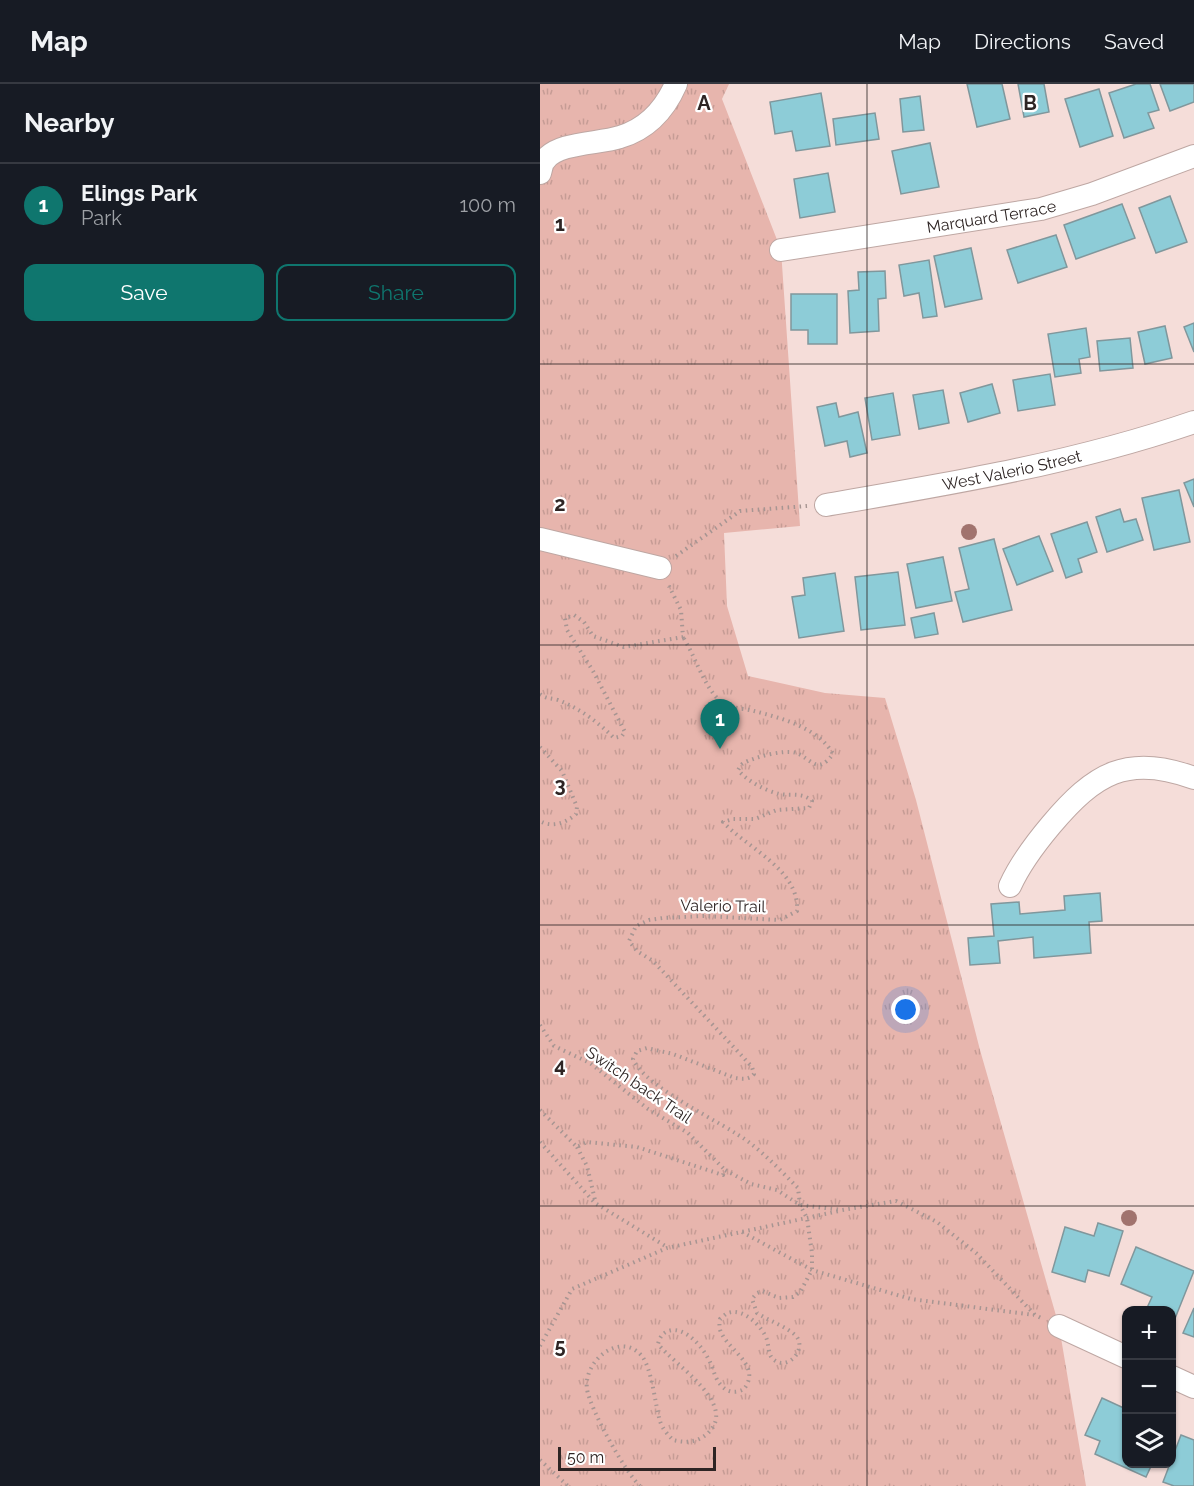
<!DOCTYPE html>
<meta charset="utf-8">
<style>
body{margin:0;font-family:Raleway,sans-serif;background:#20242c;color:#f1f3f6}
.controls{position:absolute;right:18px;bottom:18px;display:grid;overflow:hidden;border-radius:12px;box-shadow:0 2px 4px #0004}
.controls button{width:54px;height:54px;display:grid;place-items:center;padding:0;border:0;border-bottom:2px solid #363941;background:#171b24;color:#f1f3f6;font:30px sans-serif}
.scale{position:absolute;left:18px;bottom:15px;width:158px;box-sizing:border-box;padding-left:6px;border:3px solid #2e2524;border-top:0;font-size:16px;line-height:21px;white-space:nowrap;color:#2e2524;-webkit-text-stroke:4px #fff;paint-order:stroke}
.you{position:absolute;left:366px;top:926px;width:21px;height:21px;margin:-15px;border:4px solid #fff;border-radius:50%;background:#1a73e8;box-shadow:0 0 0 9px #1a73e833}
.badge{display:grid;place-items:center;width:39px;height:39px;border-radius:50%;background:#0f766e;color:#fff;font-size:20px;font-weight:700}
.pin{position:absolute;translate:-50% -50px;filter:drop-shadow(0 2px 3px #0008)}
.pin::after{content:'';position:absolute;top:32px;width:21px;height:18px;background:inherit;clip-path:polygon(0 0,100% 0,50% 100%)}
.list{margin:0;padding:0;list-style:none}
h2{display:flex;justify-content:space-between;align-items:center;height:78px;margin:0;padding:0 24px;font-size:26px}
h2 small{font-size:20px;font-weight:400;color:#9ea1a6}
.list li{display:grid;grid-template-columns:39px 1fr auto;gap:18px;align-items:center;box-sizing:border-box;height:84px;padding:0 24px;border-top:2px solid #363941}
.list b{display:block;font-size:22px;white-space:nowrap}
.list p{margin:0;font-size:20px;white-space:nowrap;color:#9ea1a6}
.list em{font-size:20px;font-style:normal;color:#9ea1a6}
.actions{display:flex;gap:12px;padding:18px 24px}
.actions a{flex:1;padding:14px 0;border:2px solid #0f766e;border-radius:12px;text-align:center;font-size:21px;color:#0f766e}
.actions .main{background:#0f766e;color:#fff}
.icon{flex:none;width:33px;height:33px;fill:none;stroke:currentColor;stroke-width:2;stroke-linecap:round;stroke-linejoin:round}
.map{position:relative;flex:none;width:654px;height:1402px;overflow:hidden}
header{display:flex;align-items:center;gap:36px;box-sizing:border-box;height:84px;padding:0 30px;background:#171b24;border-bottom:2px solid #363941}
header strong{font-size:28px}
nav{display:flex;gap:33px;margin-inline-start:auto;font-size:21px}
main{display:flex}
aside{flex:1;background:#171b24}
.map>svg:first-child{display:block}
</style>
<header>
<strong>Map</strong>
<nav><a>Map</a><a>Directions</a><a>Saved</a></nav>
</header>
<main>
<aside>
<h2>Nearby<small></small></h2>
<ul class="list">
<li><span class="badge">1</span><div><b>Elings Park</b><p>Park</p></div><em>100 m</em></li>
</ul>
<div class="actions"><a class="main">Save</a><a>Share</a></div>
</aside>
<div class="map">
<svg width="654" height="1402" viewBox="0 0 654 1402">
<defs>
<pattern id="park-tufts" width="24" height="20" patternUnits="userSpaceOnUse" patternTransform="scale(1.5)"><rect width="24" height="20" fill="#e7b5ad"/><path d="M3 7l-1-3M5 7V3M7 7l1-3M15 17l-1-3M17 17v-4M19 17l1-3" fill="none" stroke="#c69c95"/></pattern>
</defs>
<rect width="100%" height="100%" fill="#f5ddd9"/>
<path fill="url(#park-tufts)" d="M0 0H189L182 15 241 166 260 442 184 449 187 522 208 592 285 609 345 614 376 716 440 966 519 1242 546 1402H0Z"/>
<g fill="#8dccd7" stroke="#80979c" stroke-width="1.5">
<path d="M427 0H462L470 35 437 43Z"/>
<path d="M478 0H504L509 28 484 33Z"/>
<path d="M596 0H610L619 26 608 29 614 44 584 54 569 9Z"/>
<path d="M620 0H654V18L630 27Z"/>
<path d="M559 5 573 52 540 63 525 15Z"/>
<path d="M281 9 290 62 256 67 252 47 235 50 230 18Z"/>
<path d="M380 12 384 46 363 48 360 15Z"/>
<path d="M335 29 339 55 296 61 293 35Z"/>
<path d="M390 59 399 103 361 110 352 67Z"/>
<path d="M288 89 295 128 260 134 254 95Z"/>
<path d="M630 112 647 158 616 169 599 124Z"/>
<path d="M582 120 595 154 536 175 524 141Z"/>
<path d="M516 151 527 183 478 199 467 166Z"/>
<path d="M431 164 442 215 405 223 394 172Z"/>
<path d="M389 176 397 232 383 234 379 209 364 212 359 181Z"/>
<path d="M345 187 346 214 338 215 339 247 310 249 308 207 319 206 318 188Z"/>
<path d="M251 210H297V260H268V246H251Z"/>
<path d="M654 239V268L644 243Z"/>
<path d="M625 242 632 274 605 280 598 248Z"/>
<path d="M546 244 550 273 539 275 541 289 515 293 508 250Z"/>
<path d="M590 254 593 284 560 287 557 257Z"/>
<path d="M510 290 515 321 478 327 473 296Z"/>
<path d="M452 300 460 329 428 338 420 309Z"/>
<path d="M403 306 409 339 379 345 373 311Z"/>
<path d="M353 309 360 351 332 356 325 314Z"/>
<path d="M296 319 299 333 318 328 327 369 310 373 307 357 285 362 277 323Z"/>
<path d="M654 395V423L644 399Z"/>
<path d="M639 406 650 458 614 466 602 414Z"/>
<path d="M580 425 584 438 596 435 603 456 567 468 556 433Z"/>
<path d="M547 438 557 468 538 475 542 488 526 494 511 450Z"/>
<path d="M499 452 513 487 477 501 463 465Z"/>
<path d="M454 455 472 526 423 538 415 508 429 505 419 464Z"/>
<path d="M403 473 412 517 376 524 367 480Z"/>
<path d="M358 488 365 541 321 546 315 493Z"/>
<path d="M295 489 304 547 259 554 252 513 265 511 263 494Z"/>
<path d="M394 529 398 550 375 554 371 534Z"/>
<path d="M560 809 562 837 549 838 551 869 494 874 493 853 458 857 460 879 430 881 428 854 454 852 451 820 479 818 480 830 525 826 524 812Z"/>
<path d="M558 1139 583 1147 569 1192 548 1186 545 1198 512 1188 525 1143 554 1152Z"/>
<path d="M596 1163 654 1187 632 1242V1226H606L612 1213 581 1200Z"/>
<path d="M654 1224V1253L643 1249Z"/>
<path d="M562 1314 586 1325V1380H612L606 1393 555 1370 560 1357 545 1351Z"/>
<path d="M641 1351 654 1356V1402H634L623 1398Z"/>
</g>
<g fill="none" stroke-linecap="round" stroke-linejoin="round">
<g stroke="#bea7a3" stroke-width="24">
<g id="minor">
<path d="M0 89C1 86 2 79 5 76 18 58 59 60 80 53 107 45 125 25 136 0"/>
<path id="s1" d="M241 166 501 125 552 110 654 72"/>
<path id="s2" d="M286 421C409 400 535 379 654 338"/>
<path d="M0 455 120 484"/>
<path d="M470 802C480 780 495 760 511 741 554 690 587 669 654 694"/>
<path d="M519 1242 586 1273"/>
<path d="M632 1293 654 1303"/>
</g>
</g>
<g stroke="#a79592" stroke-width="4" stroke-dasharray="1.5 4.5" stroke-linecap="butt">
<path d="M136 472 200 427 267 422"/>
<path d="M0 610C6 615 11 614 18 616 39 624 58 638 74 654L82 652 85 648 53 587 27 546 25 534 34 531 44 538 53 552 84 563 143 553 141 526 129 502"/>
<path d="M0 663 22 687 37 723 36 730C26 739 12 744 0 737"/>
<path d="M0 941 14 962 50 979 108 1025 148 1049 185 1086"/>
<path d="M0 1026 37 1063 47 1058 97 1063 183 1091 185 1086 211 1100 237 1106 260 1121 302 1126 356 1117 397 1138 436 1169 495 1231 501 1234"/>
<path d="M0 1058 55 1119 127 1163"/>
<path d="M37 1063 47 1082 55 1116"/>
<path d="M202 1148 272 1186 371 1215 494 1231"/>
<path d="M0 1262 32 1205 127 1164 299 1127"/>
<path d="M0 1376 28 1402"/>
<path d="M100 1402C85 1388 50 1325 47 1305 43 1278 79 1247 101 1271 112 1283 115 1321 120 1337 122 1344 128 1351 133 1356 146 1359 157 1359 168 1349 199 1320 133 1280 118 1260 120 1252 124 1247 133 1246 149 1246 164 1265 170 1278 174 1286 175 1296 182 1302 186 1307 193 1309 199 1307 204 1306 206 1303 208 1298 215 1280 191 1266 183 1252 179 1246 179 1241 180 1235 183 1233 185 1230 188 1229 203 1223 223 1243 227 1256 229 1263 228 1269 232 1274 247 1290 270 1263 254 1250 243 1241 229 1237 217 1229L212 1215 217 1209 222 1207 239 1214 253 1213 260 1208 272 1186V1169L267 1134 260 1121 258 1104C243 1089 227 1072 210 1059 183 1038 106 1005 93 975L97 967 107 964 133 970 195 994C202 995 209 996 214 990L212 983 203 973 113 877 97 867 89 857 96 842 109 836 123 834 164 832 240 836 257 827C260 786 207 764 183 738L193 735H215L237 726 269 724 272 717C262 708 252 712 240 710 226 707 207 697 198 686 200 683 201 680 204 679 214 673 246 665 256 669 271 674 277 692 293 670 279 644 241 634 214 627 203 624 188 625 179 616 164 602 155 572 143 553"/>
</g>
<use href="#minor" stroke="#fff" stroke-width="22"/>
</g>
<g fill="#a1736e">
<circle cx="429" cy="448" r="8"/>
<circle cx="589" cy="1134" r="8"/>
</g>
<path fill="none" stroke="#2e2524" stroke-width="1.5" stroke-opacity="0.55" d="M327 0V1402M0 280H654M0 561H654M0 841H654M0 1122H654"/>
<g text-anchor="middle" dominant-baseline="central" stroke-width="4.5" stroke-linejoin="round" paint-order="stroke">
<g font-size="16" fill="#2e2524" stroke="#fff">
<text stroke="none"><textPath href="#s1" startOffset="213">Marquard Terrace</textPath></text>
<text stroke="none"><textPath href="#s2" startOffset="189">West Valerio Street</textPath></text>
<text transform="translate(183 822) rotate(1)">Valerio Trail</text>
<text transform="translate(99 1001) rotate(34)">Switch back Trail</text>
</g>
</g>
<g font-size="20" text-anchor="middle" font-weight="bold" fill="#2e2524" stroke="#fff" stroke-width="4.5" stroke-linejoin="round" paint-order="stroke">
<text x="164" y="26">A</text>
<text x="490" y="26">B</text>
<text x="20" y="147">1</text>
<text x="20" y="427">2</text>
<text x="20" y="708">3</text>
<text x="20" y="988">4</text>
<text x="20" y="1269">5</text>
</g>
</svg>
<div class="controls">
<button>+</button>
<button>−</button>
<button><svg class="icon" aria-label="layers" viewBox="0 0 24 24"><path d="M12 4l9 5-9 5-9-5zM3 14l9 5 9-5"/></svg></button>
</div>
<div class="scale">50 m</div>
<div class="you"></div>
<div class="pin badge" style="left:180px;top:665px">1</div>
</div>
</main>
